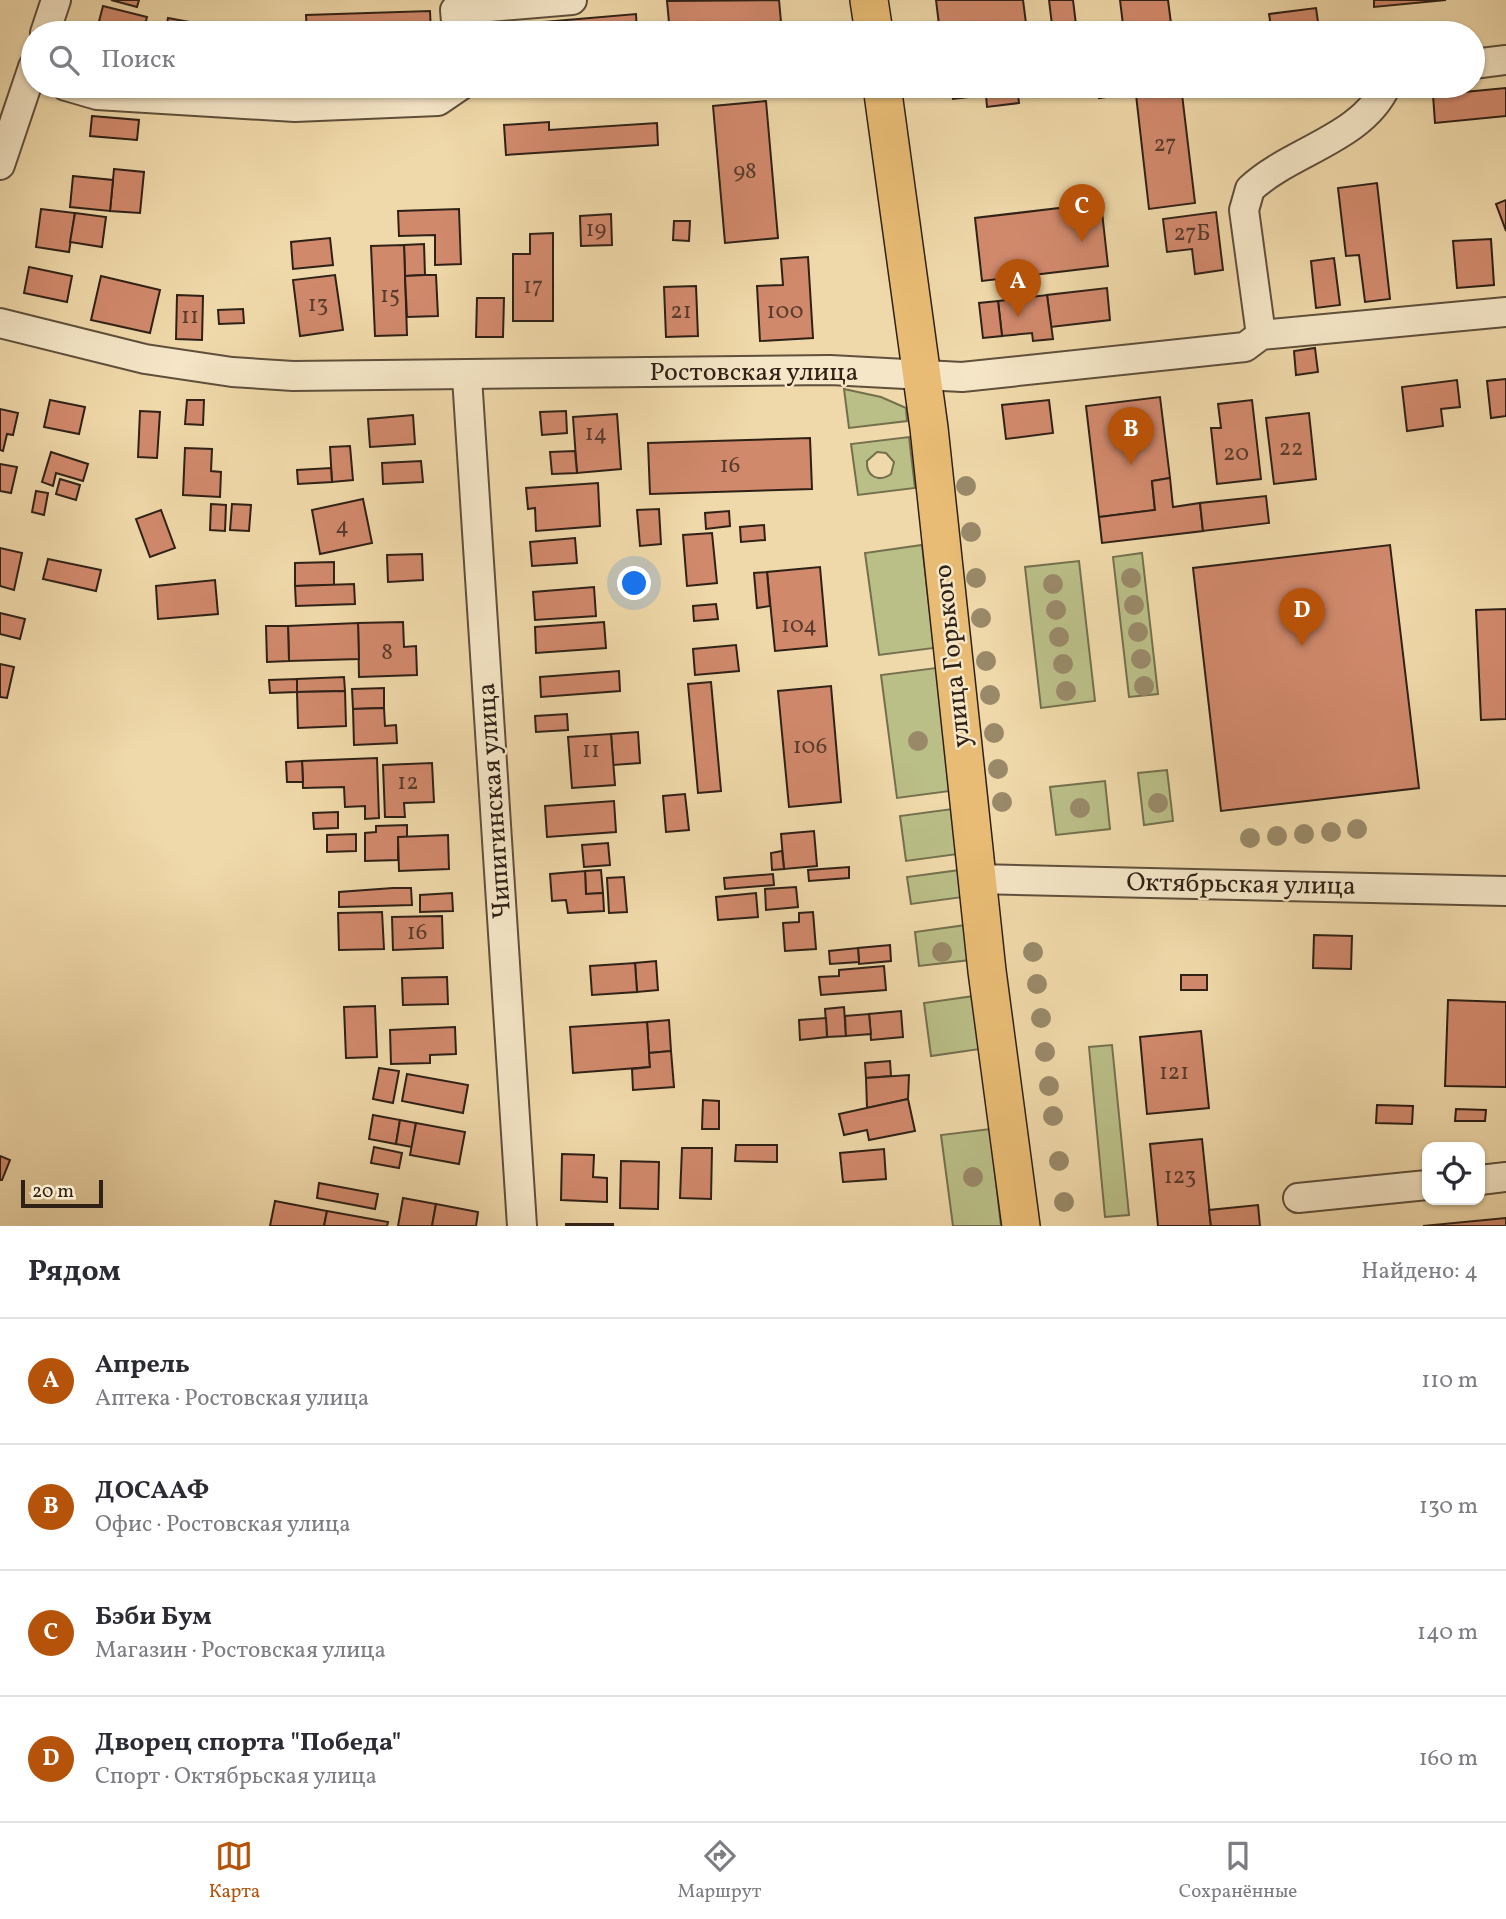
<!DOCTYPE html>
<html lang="ru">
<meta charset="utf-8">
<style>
body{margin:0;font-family:Vollkorn,serif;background:#f7f7f7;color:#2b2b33}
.controls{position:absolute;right:21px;bottom:21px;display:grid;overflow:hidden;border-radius:14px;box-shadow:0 2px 5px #0004}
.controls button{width:63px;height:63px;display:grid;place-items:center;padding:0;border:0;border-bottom:2px solid #e1e1e2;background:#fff;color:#2b2b33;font:35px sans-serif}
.scale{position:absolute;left:21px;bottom:18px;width:82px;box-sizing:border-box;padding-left:7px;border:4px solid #2f2116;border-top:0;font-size:19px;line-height:24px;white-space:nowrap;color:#2f2116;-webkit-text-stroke:5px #f5e6c7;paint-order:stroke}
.you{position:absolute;left:635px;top:584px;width:24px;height:24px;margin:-18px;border:5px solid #fff;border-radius:50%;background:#1a73e8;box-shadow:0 0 0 10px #1a73e833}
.badge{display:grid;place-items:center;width:46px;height:46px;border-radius:50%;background:#b45309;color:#fff;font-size:23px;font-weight:700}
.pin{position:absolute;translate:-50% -58px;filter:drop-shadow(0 2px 4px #0008)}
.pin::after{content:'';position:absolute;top:37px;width:24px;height:21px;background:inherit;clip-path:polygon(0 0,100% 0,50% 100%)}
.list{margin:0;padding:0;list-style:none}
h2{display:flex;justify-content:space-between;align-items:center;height:91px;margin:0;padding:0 28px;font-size:30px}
h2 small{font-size:23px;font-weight:400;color:#7c7c81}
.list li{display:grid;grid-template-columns:46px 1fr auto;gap:21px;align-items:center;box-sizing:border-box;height:126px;padding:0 28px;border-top:2px solid #e1e1e2}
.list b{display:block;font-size:26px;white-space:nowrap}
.list p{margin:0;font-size:23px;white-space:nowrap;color:#7c7c81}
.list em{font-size:23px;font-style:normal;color:#7c7c81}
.icon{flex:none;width:38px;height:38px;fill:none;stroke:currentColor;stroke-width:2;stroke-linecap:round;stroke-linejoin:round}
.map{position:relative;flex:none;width:1506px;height:1226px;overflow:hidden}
.search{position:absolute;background:#fff;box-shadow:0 2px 5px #0004;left:21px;right:21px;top:21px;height:77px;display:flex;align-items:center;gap:18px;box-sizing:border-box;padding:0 24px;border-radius:38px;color:#7c7c81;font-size:26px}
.sheet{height:595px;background:#fff}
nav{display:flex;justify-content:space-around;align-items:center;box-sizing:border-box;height:98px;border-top:2px solid #e1e1e2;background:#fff;font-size:19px;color:#7c7c81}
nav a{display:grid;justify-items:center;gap:4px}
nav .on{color:#b45309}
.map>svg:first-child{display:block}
</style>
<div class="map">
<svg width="1506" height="1226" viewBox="0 0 1506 1226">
<rect width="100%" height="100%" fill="#efd8a9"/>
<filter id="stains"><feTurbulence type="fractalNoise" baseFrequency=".00286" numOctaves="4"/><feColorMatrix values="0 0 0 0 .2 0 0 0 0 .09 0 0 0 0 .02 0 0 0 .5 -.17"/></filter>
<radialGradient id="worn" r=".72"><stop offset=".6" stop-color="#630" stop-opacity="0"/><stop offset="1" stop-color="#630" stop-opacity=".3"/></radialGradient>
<g fill="#babe87" stroke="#74704e" stroke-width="2" fill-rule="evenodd">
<path d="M844 389 881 397 906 408 907 421 849 428Z"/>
<path d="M909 437 915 488 858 495 851 444ZM877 452 886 453 894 462 891 474C878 483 866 476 867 461Z"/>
<path d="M922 545 934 648 879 655 865 553Z"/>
<path d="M1142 553 1158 694 1129 697 1113 557Z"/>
<path d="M1079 561 1095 701 1041 708 1025 567Z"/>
<path d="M936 668 950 791 897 798 881 675Z"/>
<path d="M1167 770 1173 821 1144 825 1138 773Z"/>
<path d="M1105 781 1110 829 1056 835 1050 787Z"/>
<path d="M952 809 958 854 906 861 900 816Z"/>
<path d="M960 870 963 897 911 904 907 877Z"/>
<path d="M966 925 970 960 919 966 915 932Z"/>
<path d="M974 996 980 1049 931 1056 924 1003Z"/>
<path d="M1112 1045 1129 1215 1105 1217 1089 1047Z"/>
<path d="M990 1129 1001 1226H953L941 1135Z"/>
</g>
<g fill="#d1896c" stroke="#2f2116" stroke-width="2">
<path d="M111 0H139L137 7Z"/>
<path d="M779 0 782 33H670L667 1Z"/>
<path d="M936 0H1023L1027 31 940 33Z"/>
<path d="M1049 0H1073L1077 33H1053Z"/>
<path d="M1120 0H1168L1172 31 1124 33Z"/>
<path d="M1374 0H1446L1374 7Z"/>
<path d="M103 6 147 17 143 33H96Z"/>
<path d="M1316 8 1319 29 1272 33 1269 14Z"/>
<path d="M430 11 431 33H307L306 15Z"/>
<path d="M636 14 637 33H472V28Z"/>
<path d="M168 18 206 25 204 33H165Z"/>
<path d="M1052 28 1053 33H1005L1027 31Z"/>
<path d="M309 86H432V89L309 93Z"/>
<path d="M476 86H541L477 91Z"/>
<path d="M952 86H1017L1019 103 987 107 986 95 953 99Z"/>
<path d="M1098 86H1120L1121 95 1099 98Z"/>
<path d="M1135 86H1181L1195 203 1149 209Z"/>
<path d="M1262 86H1306L1262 91Z"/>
<path d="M1506 88V116L1435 123 1433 95Z"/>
<path d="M766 101 778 238 725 243 713 106Z"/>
<path d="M92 116 139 120 137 140 90 136Z"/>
<path d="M549 122V130L657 123 658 145 506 155 504 125Z"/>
<path d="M114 169 144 172 140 213 110 211Z"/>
<path d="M73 176 113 180 110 211 70 207Z"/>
<path d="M1377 183 1390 299 1365 302 1359 255 1346 256 1338 188Z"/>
<path d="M1506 200V231L1496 204Z"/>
<path d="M1101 203 1108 266 982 281 975 218Z"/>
<path d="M41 209 75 213 69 252 36 247Z"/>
<path d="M459 209 461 264 435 265V235L399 236 398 211Z"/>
<path d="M1216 212 1223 270 1195 274 1192 249 1167 252 1163 219Z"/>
<path d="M75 213 106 217 102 247 70 242Z"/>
<path d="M611 214 612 245 581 246 580 216Z"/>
<path d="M674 221H690L689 241 673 240Z"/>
<path d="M553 233V321H513V254H530V234Z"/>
<path d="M330 238 333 265 293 269 291 242Z"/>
<path d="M1491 239 1494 285 1457 288 1453 241Z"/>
<path d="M424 244 425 275 405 276 404 245Z"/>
<path d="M404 245 407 335 375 336 371 246Z"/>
<path d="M808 257 813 338 760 341 757 286 783 285 781 259Z"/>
<path d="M1334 258 1340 305 1316 308 1311 261Z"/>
<path d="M29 267 72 276 67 302 24 293Z"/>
<path d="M335 275 343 330 300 336 293 280Z"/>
<path d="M425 275H436L438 316 407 317 405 276Z"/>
<path d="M101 276 160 290 150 333 91 320Z"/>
<path d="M696 286 698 336 666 337 664 287Z"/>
<path d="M1107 288 1110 320 1051 327 1047 295Z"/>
<path d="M177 295 203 296 202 340 176 339Z"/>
<path d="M1047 295 1053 339 1033 341 1032 333 1002 336 998 301Z"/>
<path d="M477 298H504L503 337H476Z"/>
<path d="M998 301 1002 336 983 338 979 303Z"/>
<path d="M243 309 244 323 219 324 218 310Z"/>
<path d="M1315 348 1318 372 1296 375 1294 351Z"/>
<path d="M1506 379V416L1491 418 1487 381Z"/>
<path d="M1457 380 1460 407 1441 409 1443 426 1407 431 1402 387Z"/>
<path d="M1160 397 1170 478 1152 481 1155 510 1099 517 1086 406Z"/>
<path d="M50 400 85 407 79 434 44 427Z"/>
<path d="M187 400H204L203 425 185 424Z"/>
<path d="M1049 400 1053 433 1006 439 1002 405Z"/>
<path d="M1252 400 1261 479 1217 484 1211 428H1221L1218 404Z"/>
<path d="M0 409 18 413 13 435 7 434 3 451 0 450Z"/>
<path d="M140 411 160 412 157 458 138 457Z"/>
<path d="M566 411 567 433 542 435 540 412Z"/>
<path d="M1309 413 1316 479 1274 484 1266 418Z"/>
<path d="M617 414 621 469 577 473 573 417Z"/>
<path d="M413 415 415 444 370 447 368 419Z"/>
<path d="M810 438 812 489 650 494 648 443Z"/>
<path d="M350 446 353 480 332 482 330 447Z"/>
<path d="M185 448 212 449 211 471 221 472 220 497 183 495Z"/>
<path d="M575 451 577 473 552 474 550 452Z"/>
<path d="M51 452 88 464 83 481 56 473 53 486 42 482Z"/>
<path d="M421 461 423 482 383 484 382 463Z"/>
<path d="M0 464 17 467 11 493 0 491Z"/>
<path d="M331 468 332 482 298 484 297 470Z"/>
<path d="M1170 478 1173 507 1200 503 1203 531 1102 543 1099 517 1155 510 1152 481Z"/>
<path d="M60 479 80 485 76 500 56 494Z"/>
<path d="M598 483 600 526 536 531 535 508 528 509 526 488Z"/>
<path d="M36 491 48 493 44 515 32 512Z"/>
<path d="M1266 496 1269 523 1203 531 1200 503Z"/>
<path d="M363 499 372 543 320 554 312 510Z"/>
<path d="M211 504 226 505 225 531 210 530Z"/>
<path d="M232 504 251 505 249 531 230 530Z"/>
<path d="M659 509 661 544 640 546 637 510Z"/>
<path d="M161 510 175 548 150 557 136 519Z"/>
<path d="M729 511 730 526 706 529 705 513Z"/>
<path d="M764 525 765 540 741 542 740 527Z"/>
<path d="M712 533 717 583 687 586 683 535Z"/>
<path d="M575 538 577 563 532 566 530 542Z"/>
<path d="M1390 545 1419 788 1221 811 1193 568Z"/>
<path d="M0 548 22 553 14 590 0 586Z"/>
<path d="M422 554 423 580 388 582 387 555Z"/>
<path d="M48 559 101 570 96 591 43 579Z"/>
<path d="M334 562V585L295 586V563Z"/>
<path d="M820 567 827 646 775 651 767 572Z"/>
<path d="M767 572 770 606 757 608 754 573Z"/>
<path d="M215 580 218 614 158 619 156 586Z"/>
<path d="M354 584 355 604 296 606 295 586Z"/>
<path d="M594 587 596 616 535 620 533 592Z"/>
<path d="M716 604 718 619 694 621 693 606Z"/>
<path d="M1506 609V719L1481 720 1476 610Z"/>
<path d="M0 613 25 619 20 639 0 634Z"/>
<path d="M403 622 404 647 416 646 417 675 359 677 358 623Z"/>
<path d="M604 622 606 648 536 653 535 627Z"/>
<path d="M358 623 359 659 289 661 288 626Z"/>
<path d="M266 626H288L289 661 267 662Z"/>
<path d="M736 645 739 671 695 675 693 649Z"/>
<path d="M0 664 14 667 7 698 0 697Z"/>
<path d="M619 671 620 691 541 697 540 677Z"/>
<path d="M344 677 345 691 297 692V679Z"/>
<path d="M297 679V692L270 693 269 680Z"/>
<path d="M711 682 721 791 698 793 688 684Z"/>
<path d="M831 686 841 802 789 807 778 691Z"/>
<path d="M384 688V708L353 709 352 689Z"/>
<path d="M345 691 346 726 298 728 297 692Z"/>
<path d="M384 708 385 726 396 725 397 743 354 745 353 709Z"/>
<path d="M567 714 568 730 536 732 535 716Z"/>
<path d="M638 732 640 763 613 765 611 734Z"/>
<path d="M611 734 615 785 572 788 568 737Z"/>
<path d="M377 758 379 818 365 819V806L345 807 344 787 303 788 302 761Z"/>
<path d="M302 761 303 782H287L286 762Z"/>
<path d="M432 763 434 802 404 803 405 817H385L383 765Z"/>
<path d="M685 794 689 830 666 832 663 796Z"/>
<path d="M614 801 616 832 547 837 545 806Z"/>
<path d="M338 812V828L314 829 313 813Z"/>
<path d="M407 825V837H398V860L365 861V833L376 832V826Z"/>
<path d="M814 831 817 866 784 869 781 834Z"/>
<path d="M356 834V851L327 852V835Z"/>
<path d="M448 835 449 869 399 871 398 837Z"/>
<path d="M608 843 610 865 584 867 582 845Z"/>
<path d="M782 851 784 869 772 870 771 853Z"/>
<path d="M849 867V878L809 881 808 870Z"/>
<path d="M601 870 603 893 586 894 585 871Z"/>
<path d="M585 871 586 894 603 893 604 911 568 913 566 900 552 901 550 874Z"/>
<path d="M773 874 774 885 725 889 724 878Z"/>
<path d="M624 877 627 912 609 913 607 878Z"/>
<path d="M796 887 798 907 766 910 765 889Z"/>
<path d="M393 888H411L412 905 339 907V892Z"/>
<path d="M452 893 453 911 420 912V895Z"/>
<path d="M756 893 758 917 718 920 716 897Z"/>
<path d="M382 912 384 949 339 950 338 913Z"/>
<path d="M813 912 816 949 785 951 783 923 799 922V913Z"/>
<path d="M442 916 443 948 393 950 392 917Z"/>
<path d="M1314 935 1352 936 1351 969 1313 968Z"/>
<path d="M890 945 891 961 859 964 858 948Z"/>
<path d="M858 948 859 962 830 964 829 951Z"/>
<path d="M656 961 658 990 637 992 635 963Z"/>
<path d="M635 963 637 992 592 995 590 966Z"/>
<path d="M884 966 886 990 821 995 819 977 839 976V970Z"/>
<rect x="1181" y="975" width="26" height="15"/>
<path d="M447 977 448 1004 403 1005 402 978Z"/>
<path d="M1448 1000 1506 1002V1087L1445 1086Z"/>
<path d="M375 1006 377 1057 346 1058 344 1007Z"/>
<path d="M844 1007 846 1036 827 1037 825 1009Z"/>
<path d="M901 1011 903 1037 871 1040 869 1014Z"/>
<path d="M869 1014 871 1034 846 1036 845 1016Z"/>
<path d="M826 1018 827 1037 800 1040 799 1020Z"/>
<path d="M669 1020 671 1051 649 1053 647 1022Z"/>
<path d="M647 1022 650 1067 573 1073 570 1027Z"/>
<path d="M455 1027 456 1054 430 1055V1063L391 1064 390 1030Z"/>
<path d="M1201 1031 1209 1108 1147 1114 1140 1037Z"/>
<path d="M671 1051 674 1087 633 1090 632 1069 650 1067 649 1053Z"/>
<path d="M890 1061 891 1076 866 1078 865 1063Z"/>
<path d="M379 1068 399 1071 393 1103 373 1099Z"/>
<path d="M407 1074 468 1085 463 1113 402 1101Z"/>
<path d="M909 1075 908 1099 867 1108 866 1078Z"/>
<path d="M908 1099 915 1131 869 1140 867 1130 844 1135 839 1114Z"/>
<path d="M703 1100 719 1101V1129H702Z"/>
<path d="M1377 1105 1413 1106 1412 1124 1376 1123Z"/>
<path d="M1456 1109 1486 1110 1485 1121H1455Z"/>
<path d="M373 1115 400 1120 396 1144 369 1139Z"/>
<path d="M400 1120 416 1123 412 1147 396 1144Z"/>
<path d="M416 1123 465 1132 459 1164 410 1155Z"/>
<path d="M1202 1139 1211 1226H1158L1150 1144Z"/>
<path d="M736 1145H777V1162L735 1161Z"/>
<path d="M374 1147 402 1153 399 1168 371 1163Z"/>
<path d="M682 1148H712L711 1199 680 1198Z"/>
<path d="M884 1149 886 1179 843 1182 840 1153Z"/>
<path d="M562 1154 594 1155 593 1177 607 1178V1202L561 1200Z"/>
<path d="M0 1156 10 1160 2 1180H0Z"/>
<path d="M621 1161 659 1162 658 1209 620 1208Z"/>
<path d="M319 1183 378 1194 375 1209 317 1198Z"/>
<path d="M403 1198 436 1204 432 1226H398Z"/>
<path d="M275 1201 327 1211 324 1226H270Z"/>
<path d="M436 1204 478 1212 476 1226H432Z"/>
<path d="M1258 1205 1260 1226H1211L1209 1210Z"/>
<path d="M327 1211 388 1222 387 1226H324Z"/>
<path d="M1506 1218V1226H1423Z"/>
<rect x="566" y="1224" width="47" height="2"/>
</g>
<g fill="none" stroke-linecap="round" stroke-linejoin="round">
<g stroke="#5f4f3b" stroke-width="32">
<g id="minor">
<path d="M45 33 56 0"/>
<path d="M457 33 455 10 572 0"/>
<path d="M1473 64 1506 60"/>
<path d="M66 86 97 95 295 107 438 101 460 86"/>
<path d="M0 165 33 67"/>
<path d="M0 323 145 359 232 372 293 376 830 370 962 377 1245 347 1261 335 1506 312"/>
<path d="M1261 335 1244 210 1250 189C1290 151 1362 139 1386 86"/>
<path d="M467 377 522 1226"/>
<path d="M977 879 1506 891"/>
<path d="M1480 1180 1506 1177"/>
<path d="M1298 1198 1427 1185"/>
</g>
</g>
<g stroke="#2f2116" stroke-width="40">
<g id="major">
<path d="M869 0 874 33"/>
<path d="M882 86 929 428 987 971 1021 1226"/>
</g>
</g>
<use href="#minor" stroke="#f5e6c7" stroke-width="28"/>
<use href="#major" stroke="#e8bc74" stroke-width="37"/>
</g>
<g fill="#998968">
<circle cx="966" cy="486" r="10"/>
<circle cx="971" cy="532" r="10"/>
<circle cx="976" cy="578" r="10"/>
<circle cx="1131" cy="578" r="10"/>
<circle cx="1053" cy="584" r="10"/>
<circle cx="1134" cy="605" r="10"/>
<circle cx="1056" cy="610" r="10"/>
<circle cx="981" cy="618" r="10"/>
<circle cx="1138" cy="632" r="10"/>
<circle cx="1059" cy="637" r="10"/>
<circle cx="1141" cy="659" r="10"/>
<circle cx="986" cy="661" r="10"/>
<circle cx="1063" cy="664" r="10"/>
<circle cx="1144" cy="686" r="10"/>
<circle cx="1066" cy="691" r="10"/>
<circle cx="990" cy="695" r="10"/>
<circle cx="994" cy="733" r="10"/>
<circle cx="918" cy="741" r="10"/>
<circle cx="998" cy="769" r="10"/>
<circle cx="1002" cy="802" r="10"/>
<circle cx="1158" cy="803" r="10"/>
<circle cx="1080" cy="808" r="10"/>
<circle cx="1357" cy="829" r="10"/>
<circle cx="1331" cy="832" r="10"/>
<circle cx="1304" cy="834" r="10"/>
<circle cx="1277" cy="836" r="10"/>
<circle cx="1250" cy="838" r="10"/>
<circle cx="942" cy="952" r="10"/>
<circle cx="1033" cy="952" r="10"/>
<circle cx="1037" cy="984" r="10"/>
<circle cx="1041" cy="1018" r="10"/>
<circle cx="1045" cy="1052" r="10"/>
<circle cx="1049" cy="1086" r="10"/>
<circle cx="1053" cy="1116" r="10"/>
<circle cx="1059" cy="1161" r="10"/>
<circle cx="973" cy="1177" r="10"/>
<circle cx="1064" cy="1202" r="10"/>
</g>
<g text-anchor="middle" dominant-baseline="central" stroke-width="5" stroke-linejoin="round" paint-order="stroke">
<g font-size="23" fill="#583b2c">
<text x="1165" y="145">27</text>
<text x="745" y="172">98</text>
<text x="596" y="230">19</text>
<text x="1192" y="234">27Б</text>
<text x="533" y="287">17</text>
<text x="390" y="296">15</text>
<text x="318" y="305">13</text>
<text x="681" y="312">21</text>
<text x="785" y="312">100</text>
<text x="190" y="317">11</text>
<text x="596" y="434">14</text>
<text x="1291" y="449">22</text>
<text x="1236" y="454">20</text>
<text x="730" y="466">16</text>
<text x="342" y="527">4</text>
<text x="799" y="626">104</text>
<text x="387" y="653">8</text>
<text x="810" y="747">106</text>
<text x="591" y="751">11</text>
<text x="408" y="783">12</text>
<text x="417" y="933">16</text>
<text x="1174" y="1073">121</text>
<text x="1180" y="1177">123</text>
</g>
<g font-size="26" fill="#2f2116" stroke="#f5e6c7">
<text x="754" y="373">Ростовская улица</text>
<text transform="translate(953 656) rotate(-96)">улица Горького</text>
<text transform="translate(495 801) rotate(-94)">Чипигинская улица</text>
<text transform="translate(1241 885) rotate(1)">Октябрьская улица</text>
</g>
</g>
<rect width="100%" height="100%" filter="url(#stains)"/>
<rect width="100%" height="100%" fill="url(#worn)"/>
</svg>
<div class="controls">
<button><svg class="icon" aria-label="locate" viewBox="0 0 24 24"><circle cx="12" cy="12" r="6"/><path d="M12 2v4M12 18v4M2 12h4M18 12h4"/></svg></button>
</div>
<div class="scale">20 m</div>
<div class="you"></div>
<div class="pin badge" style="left:1018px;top:317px">A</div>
<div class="pin badge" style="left:1131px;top:465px">B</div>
<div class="pin badge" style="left:1082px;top:242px">C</div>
<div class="pin badge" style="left:1302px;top:646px">D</div>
<div class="search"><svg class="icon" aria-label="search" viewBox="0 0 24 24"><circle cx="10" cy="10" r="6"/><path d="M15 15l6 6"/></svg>Поиск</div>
</div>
<section class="sheet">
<h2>Рядом<small>Найдено: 4</small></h2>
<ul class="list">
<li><span class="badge">A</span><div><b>Апрель</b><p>Аптека · Ростовская улица</p></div><em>110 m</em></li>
<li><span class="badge">B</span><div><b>ДОСААФ</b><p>Офис · Ростовская улица</p></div><em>130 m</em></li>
<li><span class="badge">C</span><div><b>Бэби Бум</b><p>Магазин · Ростовская улица</p></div><em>140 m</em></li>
<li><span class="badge">D</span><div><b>Дворец спорта &quot;Победа&quot;</b><p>Спорт · Октябрьская улица</p></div><em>160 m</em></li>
</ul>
</section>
<nav>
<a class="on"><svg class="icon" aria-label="map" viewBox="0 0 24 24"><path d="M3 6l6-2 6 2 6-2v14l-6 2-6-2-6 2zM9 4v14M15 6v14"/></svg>Карта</a>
<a><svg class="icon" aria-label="directions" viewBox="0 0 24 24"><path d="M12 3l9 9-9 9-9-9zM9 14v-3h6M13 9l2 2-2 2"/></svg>Маршрут</a>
<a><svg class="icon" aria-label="saved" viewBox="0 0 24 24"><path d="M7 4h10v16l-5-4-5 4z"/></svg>Сохранённые</a>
</nav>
